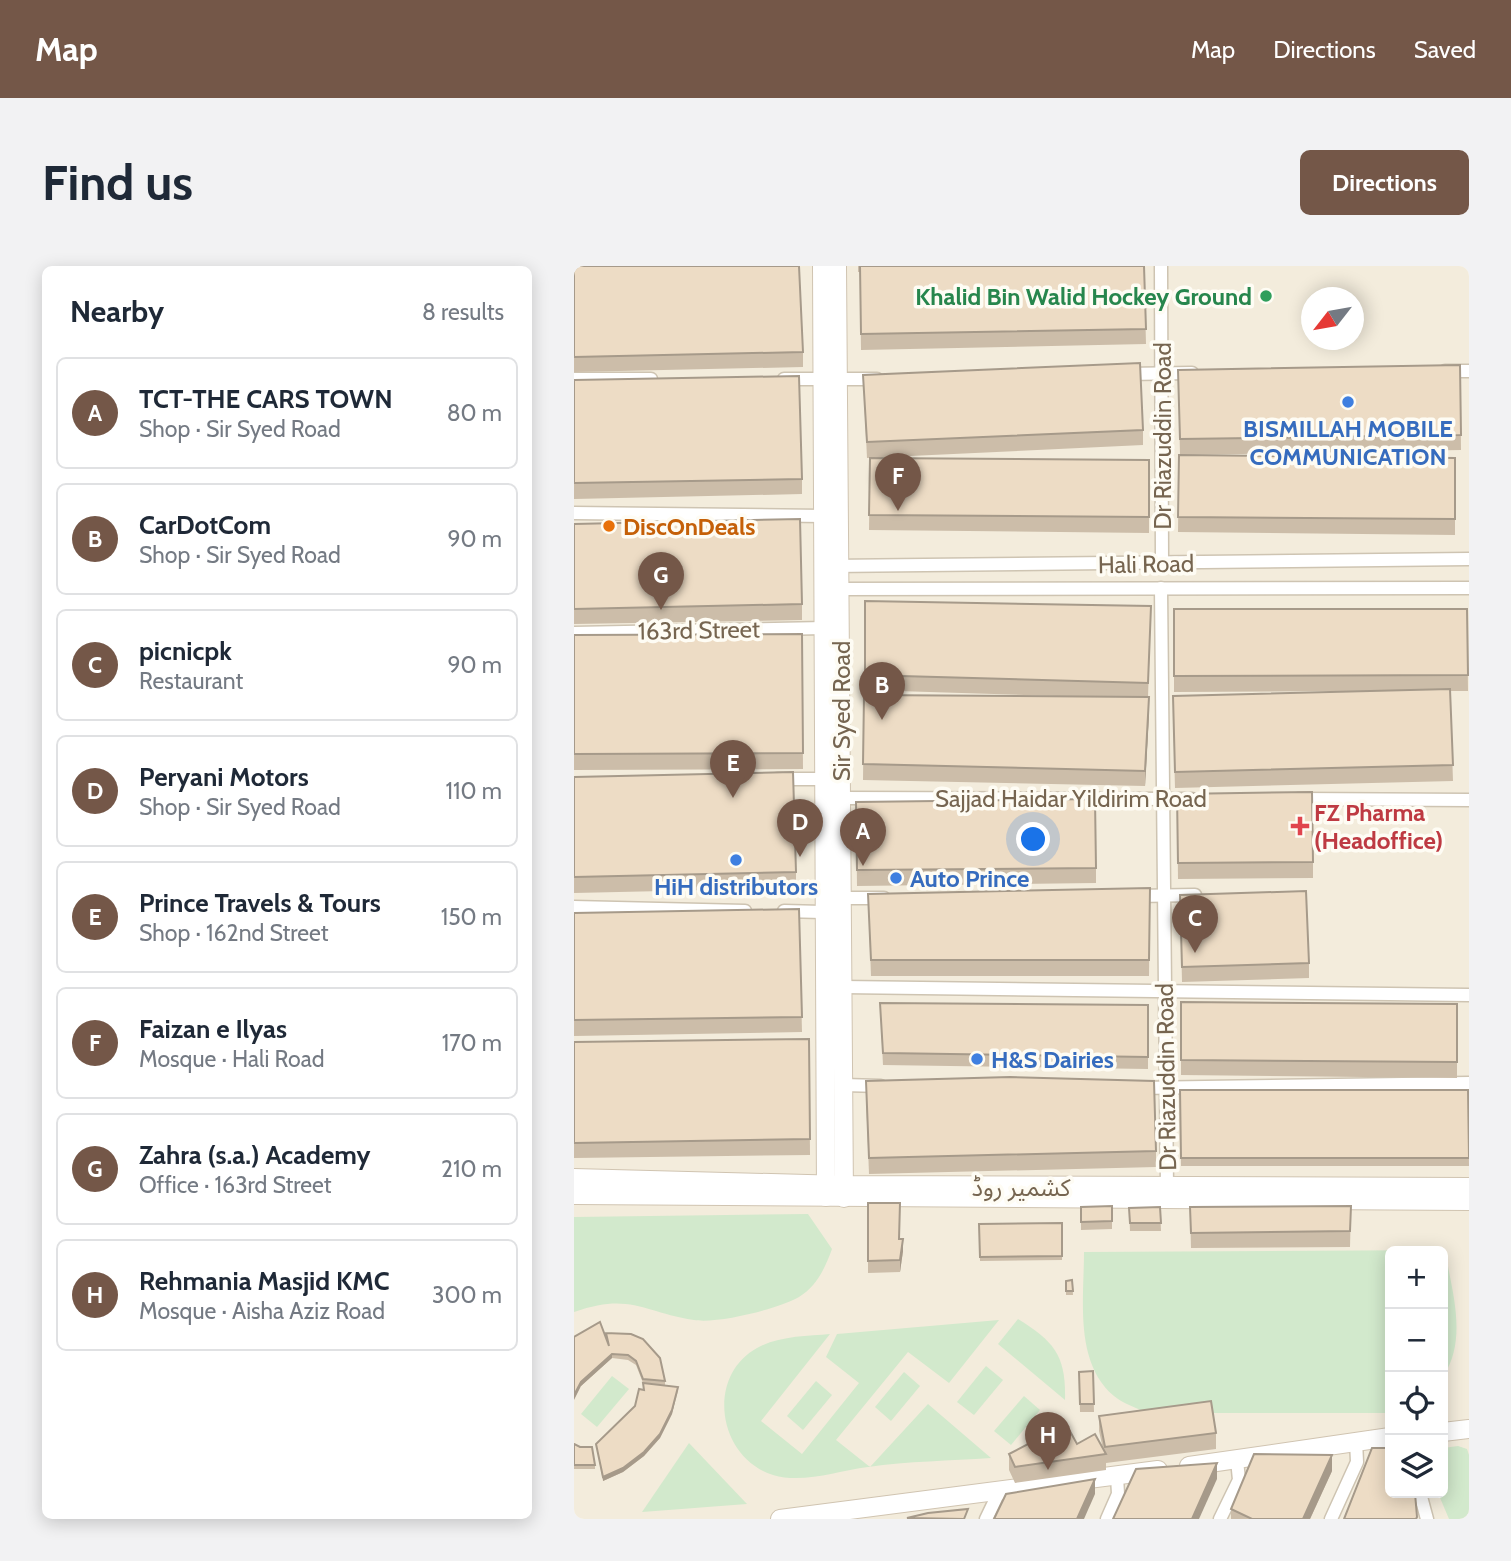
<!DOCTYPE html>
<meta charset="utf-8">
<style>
body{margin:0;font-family:Cabin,"Noto Sans Arabic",sans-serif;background:#f2f2f3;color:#1f2937}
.controls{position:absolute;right:21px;bottom:21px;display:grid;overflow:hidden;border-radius:10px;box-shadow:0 4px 18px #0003}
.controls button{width:63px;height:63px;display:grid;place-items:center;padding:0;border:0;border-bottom:2px solid #e0e1e3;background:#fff;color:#1f2937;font:35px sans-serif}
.compass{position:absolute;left:727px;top:21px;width:63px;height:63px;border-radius:50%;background:#fff;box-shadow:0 4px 18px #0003;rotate:239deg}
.you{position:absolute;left:460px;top:574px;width:24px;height:24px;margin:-18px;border:5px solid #fff;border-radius:50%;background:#1a73e8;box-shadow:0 0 0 10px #1a73e833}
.badge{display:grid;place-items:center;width:46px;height:46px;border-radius:50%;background:#745748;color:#fff;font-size:23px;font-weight:700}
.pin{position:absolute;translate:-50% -58px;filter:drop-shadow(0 2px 4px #0008)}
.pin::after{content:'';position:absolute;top:37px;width:24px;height:21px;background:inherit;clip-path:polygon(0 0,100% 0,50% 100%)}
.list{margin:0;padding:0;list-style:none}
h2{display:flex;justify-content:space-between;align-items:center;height:91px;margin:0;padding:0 28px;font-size:30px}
h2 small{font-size:23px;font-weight:400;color:#747a83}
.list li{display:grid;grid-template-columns:46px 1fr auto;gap:21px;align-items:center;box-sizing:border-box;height:112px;margin:0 14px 14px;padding:0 14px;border:2px solid #e0e1e3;border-radius:10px}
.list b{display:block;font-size:26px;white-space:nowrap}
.list p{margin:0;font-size:23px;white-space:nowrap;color:#747a83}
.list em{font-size:23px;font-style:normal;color:#747a83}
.icon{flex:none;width:38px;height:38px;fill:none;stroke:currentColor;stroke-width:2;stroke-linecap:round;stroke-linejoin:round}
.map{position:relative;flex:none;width:895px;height:1253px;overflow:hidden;border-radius:10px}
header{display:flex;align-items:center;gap:42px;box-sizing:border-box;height:98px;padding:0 35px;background:#745748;color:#fff}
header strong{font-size:33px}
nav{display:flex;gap:38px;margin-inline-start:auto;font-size:24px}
.intro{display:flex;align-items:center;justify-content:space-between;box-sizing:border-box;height:168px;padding:0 42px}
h1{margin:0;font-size:49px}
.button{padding:18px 32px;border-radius:10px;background:#745748;color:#fff;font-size:24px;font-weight:700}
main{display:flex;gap:42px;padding:0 42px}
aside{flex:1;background:#fff;border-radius:10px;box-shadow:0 4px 18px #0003}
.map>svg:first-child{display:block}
</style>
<header>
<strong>Map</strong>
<nav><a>Map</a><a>Directions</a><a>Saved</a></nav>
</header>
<div class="intro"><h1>Find us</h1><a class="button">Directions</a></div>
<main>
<aside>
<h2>Nearby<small>8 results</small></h2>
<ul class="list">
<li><span class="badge">A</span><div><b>TCT-THE CARS TOWN</b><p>Shop · Sir Syed Road</p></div><em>80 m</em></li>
<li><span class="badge">B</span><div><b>CarDotCom</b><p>Shop · Sir Syed Road</p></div><em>90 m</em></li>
<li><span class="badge">C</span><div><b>picnicpk</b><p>Restaurant</p></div><em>90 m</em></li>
<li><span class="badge">D</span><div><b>Peryani Motors</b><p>Shop · Sir Syed Road</p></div><em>110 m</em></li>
<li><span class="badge">E</span><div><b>Prince Travels &amp; Tours</b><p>Shop · 162nd Street</p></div><em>150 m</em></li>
<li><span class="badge">F</span><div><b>Faizan e Ilyas</b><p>Mosque · Hali Road</p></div><em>170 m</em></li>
<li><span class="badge">G</span><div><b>Zahra (s.a.) Academy</b><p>Office · 163rd Street</p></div><em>210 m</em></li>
<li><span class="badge">H</span><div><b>Rehmania Masjid KMC</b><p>Mosque · Aisha Aziz Road</p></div><em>300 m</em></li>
</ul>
</aside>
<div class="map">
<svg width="895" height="1253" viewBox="0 0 895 1253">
<rect width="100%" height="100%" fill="#fcf9ed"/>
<path fill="#f3ecdc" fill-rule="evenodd" d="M0 0H895V1253H0ZM738 32H780V74H738ZM816 985H869V1227H816Z"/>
<g fill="#d2e9cc">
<path d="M234 948 258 983C251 1002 243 1020 225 1031 204 1043 144 1058 120 1054 69 1046 56 1026 0 1046V951Z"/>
<path d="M871 984C878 1027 894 1072 869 1111V985H816V1147H573C563 1142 548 1137 540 1130 500 1096 510 1033 510 986Z"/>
<path d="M444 1053C481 1076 492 1090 491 1134L424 1078Z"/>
<path d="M425 1054 375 1117 334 1086 262 1174 296 1201 354 1138 417 1192C376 1195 334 1195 294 1201 263 1205 229 1218 199 1209 143 1191 132 1110 183 1082 204 1070 233 1070 256 1068L187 1155 228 1188 285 1117 252 1091 263 1068Z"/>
<path d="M412 1100 429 1114 400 1149 383 1136Z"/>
<path d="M330 1106 346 1120 317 1155 301 1141Z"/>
<path d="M38 1110 55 1123 23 1161 7 1148Z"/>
<path d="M242 1115 258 1129 229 1164 213 1150Z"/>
<path d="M450 1130 466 1144 437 1179 420 1165Z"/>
<path d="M115 1177 173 1238 68 1246Z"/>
<path d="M884 1180 893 1183 895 1189V1253H875L864 1227H869V1182Z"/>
</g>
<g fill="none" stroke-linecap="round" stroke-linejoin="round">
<g stroke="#cec4b2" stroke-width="15">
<g id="street">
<path d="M587 0 588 298"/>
<path d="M871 105H895"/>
<path d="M552 108 618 107"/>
<path d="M0 113H77"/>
<path d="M210 113H249"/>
<path d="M264 113H303"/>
<path d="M0 247 250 250"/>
<path d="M257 300 895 293"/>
<path d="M587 322 593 922"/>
<path d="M257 323 895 322"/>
<path d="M0 367 250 362"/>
<path d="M203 513H251"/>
<path d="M267 532 618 533"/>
<path d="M724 533 895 534"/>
<path d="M562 630 621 629"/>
<path d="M268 632H310"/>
<path d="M0 641 171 645"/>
<path d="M210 645 248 646"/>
<path d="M269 721 895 729"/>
<path d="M269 819 307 820"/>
<path d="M564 822 895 817"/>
<path d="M846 1227 853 1253"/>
<path d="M412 1253 425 1226"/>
<path d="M533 1253 544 1228 543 1210"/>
<path d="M646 1253 665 1214 663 1194"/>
<path d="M757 1253 783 1196 782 1175"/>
</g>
</g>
<g stroke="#d0c4b1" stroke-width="20">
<g id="secondary">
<path d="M248 0 252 931"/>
<path d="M263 0 270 932"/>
<path d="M0 912 270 919 895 921"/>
<path d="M0 929 895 935"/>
<path d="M869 1166 895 1163"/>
<path d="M615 1200 816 1171"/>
<path d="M206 1253 584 1204"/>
</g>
</g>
<use href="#street" stroke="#fff" stroke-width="12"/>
<use href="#secondary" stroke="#fff" stroke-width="18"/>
</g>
<g fill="#ccbda9">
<path d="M0 0 229 86V101L0 106Z"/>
<path d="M284 0H570L572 78 287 84 286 6H284Z"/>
<path d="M886 99 887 184 608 189 881 192V269L604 266 605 189H606L604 104Z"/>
<path d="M289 109 569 164V179L293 192Z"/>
<path d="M0 114 228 213V228L0 233Z"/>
<path d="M296 192 575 194V267L295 264Z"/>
<path d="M0 258 228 338V354L0 358Z"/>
<path d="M291 335 577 340 574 431 575 447 571 520 289 514 290 429 516 431 291 424Z"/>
<path d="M600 343H893L894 425H876L879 515 601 522 599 445 775 425 600 426Z"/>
<path d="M228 368 229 503 0 504V369Z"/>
<path d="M0 511 222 606V622L0 627Z"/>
<path d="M603 528 739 596V612L604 613Z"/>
<path d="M282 536 522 602V617L283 620Z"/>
<path d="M576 622 575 710H297L294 628Z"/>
<path d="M606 629 735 697V712L608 716Z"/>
<path d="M225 643 228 766 0 770V647Z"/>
<path d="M607 736 883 738V812L607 809Z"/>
<path d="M306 737 574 739V803L309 799Z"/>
<path d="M235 773 236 889 0 892V776Z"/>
<path d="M606 824H894L895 900H607Z"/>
<path d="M292 831 582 885V901L295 908Z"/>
<path d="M294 937 326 973 329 985 326 1006 294 1007Z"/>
<path d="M538 940V963L507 964V941Z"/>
<path d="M777 940 776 981 617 982 616 941Z"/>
<path d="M586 941 587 965H556L555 942Z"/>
<path d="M488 957V994L406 995 405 958Z"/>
<path d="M498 1014 499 1029H492V1015Z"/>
<path d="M32 1067 91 1115V1119L70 1117 104 1125 98 1148 86 1172 70 1190 49 1206 29 1215 22 1178 61 1140 70 1124 69 1117 62 1099 54 1094 38 1092 7 1120 0 1071 33 1076Z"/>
<path d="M519 1105 520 1146H506L505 1106Z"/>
<path d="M525 1150 642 1167V1183L532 1197V1204L441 1217 435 1204V1188L503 1178 529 1183 525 1165Z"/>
<path d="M0 1178 21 1199V1203H0Z"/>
<path d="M758 1205 736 1253H657V1243Z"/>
</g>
<g fill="#a69a8a">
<path d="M575 431V447L571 520V505Z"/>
<path d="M329 973V985L326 1006V994Z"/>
<path d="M38 1088V1092L7 1120 0 1134V1129L7 1116Z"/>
<path d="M104 1121 98 1148 86 1172 70 1190 49 1206 29 1215V1211Z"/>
<path d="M758 1189V1205L736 1253H729Z"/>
<path d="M643 1197V1213L625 1253H618Z"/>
<path d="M521 1213V1228L510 1253H503Z"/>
</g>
<g fill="#eddcc5" stroke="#a69a8a" stroke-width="2">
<path d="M0 0H225L229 86 0 91Z"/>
<path d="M286 0H570L572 63 287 68Z"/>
<path d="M566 97 569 164 293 176 289 109Z"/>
<path d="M886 99 887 169 606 173 604 104Z"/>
<path d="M225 110 228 213 0 217V114Z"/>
<path d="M605 189 881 192V253L604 251Z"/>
<path d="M296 192 575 194V251L295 249Z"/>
<path d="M226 253 228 338 0 343V258Z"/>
<path d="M291 335 577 340 574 417 291 409Z"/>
<path d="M600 343H893L894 409 600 410Z"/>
<path d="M228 368 229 487 0 488V369Z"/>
<path d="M876 423 879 499 601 506 599 430Z"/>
<path d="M290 429 575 431 571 505 289 498Z"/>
<path d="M219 506 222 606 0 611V511Z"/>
<path d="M738 526 739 596 604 597 603 528Z"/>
<path d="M521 533 522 602 283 604 282 536Z"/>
<path d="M576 622 575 694H297L294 628Z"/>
<path d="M732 625 735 697 608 701 606 629Z"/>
<path d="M225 643 228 751 0 754V647Z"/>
<path d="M607 736 883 738V796L607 794Z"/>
<path d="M306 737 574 739V791L309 787Z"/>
<path d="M235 773 236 873 0 877V776Z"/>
<path d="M436 811 580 815 582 885 295 892 292 815Z"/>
<path d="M606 824H894L895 892H607Z"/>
<path d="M294 937H326L325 973H329L326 994 294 995Z"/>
<path d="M538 940V955L507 956V941Z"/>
<path d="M777 940 776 965 617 967 616 941Z"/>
<path d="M586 941 587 957H556L555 942Z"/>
<path d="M488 957V990L406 991 405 958Z"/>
<path d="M498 1014 499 1025H492V1015Z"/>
<path d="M26 1056 35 1080 32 1067 57 1068 69 1073 86 1092 91 1115 69 1113 62 1095 54 1089 38 1088 7 1116 0 1129V1071Z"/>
<path d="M519 1105 520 1138H506L505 1106Z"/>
<path d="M69 1117 104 1121 98 1144 86 1168 70 1186 49 1202 29 1211 22 1178 61 1140 65 1123 70 1124Z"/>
<path d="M637 1135 642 1167 531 1181 525 1150Z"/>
<path d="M492 1158 503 1178 521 1168 532 1188 441 1201 435 1188Z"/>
<path d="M0 1178 6 1181H18L21 1199H0Z"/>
<path d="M798 1182H816V1227H841L843 1251 842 1253H770Z"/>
<path d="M680 1188 758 1189 729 1253H678L657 1243Z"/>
<path d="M643 1197 618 1253H539L562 1203Z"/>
<path d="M521 1213 503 1253H420L432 1228Z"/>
<path d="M394 1243 390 1253 333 1252 354 1247Z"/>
</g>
<circle fill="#2e9e5b" stroke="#fefcf4" stroke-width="2.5" cx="692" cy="30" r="7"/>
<g fill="#3f7fe0" stroke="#fefcf4" stroke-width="2.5">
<circle cx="774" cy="136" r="7"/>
<circle cx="162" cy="594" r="7"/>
<circle cx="322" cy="612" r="7"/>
<circle cx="403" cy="793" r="7"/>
</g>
<circle fill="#e8710a" stroke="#fefcf4" stroke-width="2.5" cx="35" cy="260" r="7"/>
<path fill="#e0444e" stroke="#fefcf4" stroke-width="2.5" d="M722.5 549.5h7v7h7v7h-7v7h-7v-7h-7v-7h7z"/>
<g text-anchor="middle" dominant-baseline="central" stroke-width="7" stroke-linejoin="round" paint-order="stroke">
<g font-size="24" font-weight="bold" fill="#27864d" stroke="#fefcf4" text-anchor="end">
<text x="678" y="30">Khalid Bin Walid Hockey Ground</text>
</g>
<g font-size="24" font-weight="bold" fill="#366cbe" stroke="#fefcf4">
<text x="774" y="162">BISMILLAH MOBILE<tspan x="774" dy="28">COMMUNICATION</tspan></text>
<text x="336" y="612" text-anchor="start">Auto Prince</text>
<text x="162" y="620">HiH distributors</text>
<text x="417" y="793" text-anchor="start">H&amp;S Dairies</text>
</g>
<g font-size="24" fill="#766550" stroke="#fefcf4">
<text transform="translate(588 170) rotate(-90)">Dr Riazuddin Road</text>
<text transform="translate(572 298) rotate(-1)">Hali Road</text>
<text transform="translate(125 364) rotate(-1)">163rd Street</text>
<text transform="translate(267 445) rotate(-90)">Sir Syed Road</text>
<text x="497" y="532">Sajjad Haidar Yildirim Road</text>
<text transform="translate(592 811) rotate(-91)">Dr Riazuddin Road</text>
<text x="447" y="921">کشمیر روڈ</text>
</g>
<g font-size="24" font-weight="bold" fill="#c56008" stroke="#fefcf4" text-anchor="start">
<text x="49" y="260">DiscOnDeals</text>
</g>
<g font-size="24" font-weight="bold" fill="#be3a42" stroke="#fefcf4" text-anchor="start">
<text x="740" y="546">FZ Pharma<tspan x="740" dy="28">(Headoffice)</tspan></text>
</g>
</g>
</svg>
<div class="controls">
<button>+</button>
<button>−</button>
<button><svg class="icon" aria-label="locate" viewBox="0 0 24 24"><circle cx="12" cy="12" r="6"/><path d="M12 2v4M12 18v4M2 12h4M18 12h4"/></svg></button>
<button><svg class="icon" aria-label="layers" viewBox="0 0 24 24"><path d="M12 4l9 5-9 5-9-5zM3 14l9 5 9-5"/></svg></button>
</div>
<svg class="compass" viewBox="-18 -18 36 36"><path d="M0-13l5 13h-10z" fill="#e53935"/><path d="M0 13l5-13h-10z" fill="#747a83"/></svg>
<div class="you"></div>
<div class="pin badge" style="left:289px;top:600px">A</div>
<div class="pin badge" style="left:308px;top:454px">B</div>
<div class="pin badge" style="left:621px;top:687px">C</div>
<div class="pin badge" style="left:226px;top:591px">D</div>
<div class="pin badge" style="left:159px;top:532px">E</div>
<div class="pin badge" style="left:324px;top:245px">F</div>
<div class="pin badge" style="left:87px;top:344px">G</div>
<div class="pin badge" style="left:474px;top:1204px">H</div>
</div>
</main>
